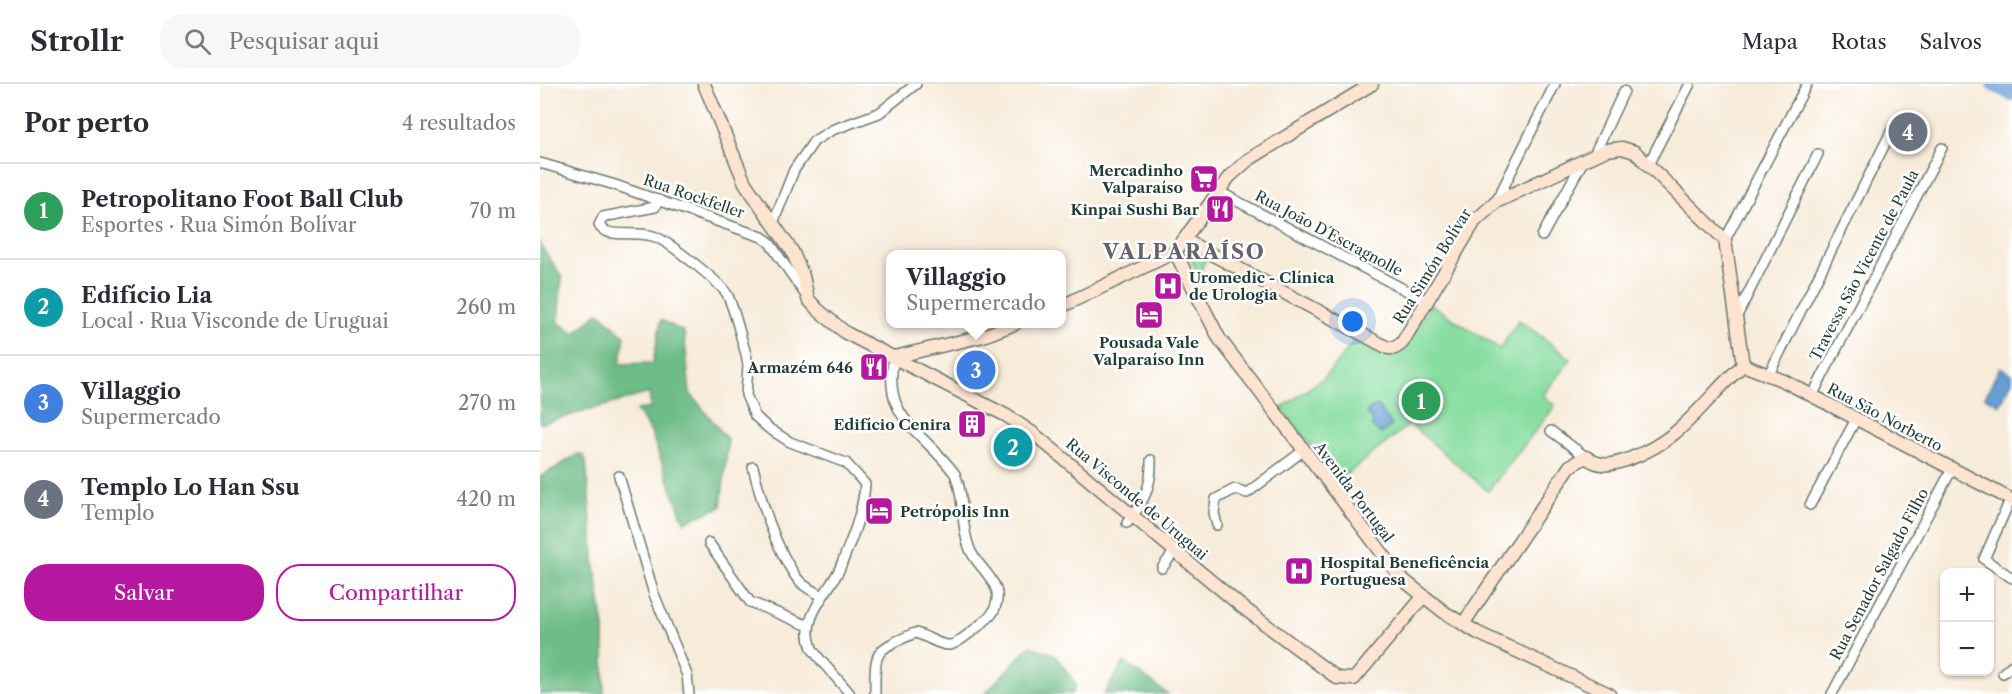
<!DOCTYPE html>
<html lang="pt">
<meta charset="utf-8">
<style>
body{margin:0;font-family:"Libre Caslon Text",serif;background:#f7f7f7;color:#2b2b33}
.controls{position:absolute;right:18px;bottom:18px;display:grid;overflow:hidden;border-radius:12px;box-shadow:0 2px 4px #0004}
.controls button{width:54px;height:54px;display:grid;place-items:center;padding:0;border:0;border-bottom:2px solid #e1e1e2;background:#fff;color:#2b2b33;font:30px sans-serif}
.you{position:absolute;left:813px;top:238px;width:21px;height:21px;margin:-15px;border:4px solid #fff;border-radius:50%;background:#1a73e8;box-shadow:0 0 0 9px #1a73e833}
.badge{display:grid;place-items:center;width:39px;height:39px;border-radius:50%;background:#b5179e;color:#fff;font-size:20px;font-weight:700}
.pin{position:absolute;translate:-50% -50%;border:3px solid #fff;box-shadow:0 2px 6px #0006}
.popup{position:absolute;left:346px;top:166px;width:180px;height:78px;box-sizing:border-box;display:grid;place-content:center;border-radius:12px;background:#fff;filter:drop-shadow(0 2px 4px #0005);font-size:20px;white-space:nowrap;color:#7c7c81}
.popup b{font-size:22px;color:#2b2b33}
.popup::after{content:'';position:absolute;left:50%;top:100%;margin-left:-12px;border:12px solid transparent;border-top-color:#fff}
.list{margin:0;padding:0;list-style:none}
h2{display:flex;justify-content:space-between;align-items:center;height:78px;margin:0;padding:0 24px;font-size:26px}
h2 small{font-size:20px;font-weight:400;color:#7c7c81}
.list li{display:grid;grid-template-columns:39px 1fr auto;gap:18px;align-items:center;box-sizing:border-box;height:96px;padding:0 24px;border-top:2px solid #e1e1e2}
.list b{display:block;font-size:22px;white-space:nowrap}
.list p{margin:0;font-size:20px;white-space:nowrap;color:#7c7c81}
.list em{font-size:20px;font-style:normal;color:#7c7c81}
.actions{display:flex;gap:12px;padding:18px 24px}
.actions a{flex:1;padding:14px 0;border:2px solid #b5179e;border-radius:24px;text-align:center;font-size:21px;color:#b5179e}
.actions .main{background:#b5179e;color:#fff}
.icon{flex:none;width:33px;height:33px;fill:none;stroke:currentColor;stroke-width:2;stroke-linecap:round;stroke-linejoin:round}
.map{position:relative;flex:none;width:1472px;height:610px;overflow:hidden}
header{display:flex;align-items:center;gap:36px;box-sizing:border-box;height:84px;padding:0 30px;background:#fff;border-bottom:2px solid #e1e1e2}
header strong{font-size:28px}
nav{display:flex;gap:33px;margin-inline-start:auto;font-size:21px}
.search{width:420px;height:54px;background:#f7f7f7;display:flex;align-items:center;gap:15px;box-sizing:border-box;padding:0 21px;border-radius:24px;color:#7c7c81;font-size:22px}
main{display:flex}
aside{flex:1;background:#fff}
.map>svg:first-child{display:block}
</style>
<header>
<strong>Strollr</strong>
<div class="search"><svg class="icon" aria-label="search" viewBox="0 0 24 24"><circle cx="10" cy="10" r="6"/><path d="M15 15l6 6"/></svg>Pesquisar aqui</div>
<nav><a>Mapa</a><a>Rotas</a><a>Salvos</a></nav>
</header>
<main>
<aside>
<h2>Por perto<small>4 resultados</small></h2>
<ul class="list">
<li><span class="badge" style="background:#2e9e5b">1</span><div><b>Petropolitano Foot Ball Club</b><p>Esportes · Rua Simón Bolívar</p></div><em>70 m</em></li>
<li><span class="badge" style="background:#0f9aa8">2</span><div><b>Edifício Lia</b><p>Local · Rua Visconde de Uruguai</p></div><em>260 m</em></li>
<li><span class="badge" style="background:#3f7fe0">3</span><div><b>Villaggio</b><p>Supermercado</p></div><em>270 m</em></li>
<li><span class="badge" style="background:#6b7280">4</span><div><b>Templo Lo Han Ssu</b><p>Templo</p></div><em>420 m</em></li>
</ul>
<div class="actions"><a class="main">Salvar</a><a>Compartilhar</a></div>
</aside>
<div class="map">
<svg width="1472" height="610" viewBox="0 0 1472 610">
<rect width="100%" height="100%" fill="#fff"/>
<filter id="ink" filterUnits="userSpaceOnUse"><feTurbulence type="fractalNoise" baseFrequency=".0167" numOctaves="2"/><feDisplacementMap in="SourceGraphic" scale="12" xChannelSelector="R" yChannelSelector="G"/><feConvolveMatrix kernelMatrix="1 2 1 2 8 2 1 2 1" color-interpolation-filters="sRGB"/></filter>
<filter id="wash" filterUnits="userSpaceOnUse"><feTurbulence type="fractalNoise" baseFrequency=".008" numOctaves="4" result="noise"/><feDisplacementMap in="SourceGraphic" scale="24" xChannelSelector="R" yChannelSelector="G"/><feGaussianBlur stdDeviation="1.35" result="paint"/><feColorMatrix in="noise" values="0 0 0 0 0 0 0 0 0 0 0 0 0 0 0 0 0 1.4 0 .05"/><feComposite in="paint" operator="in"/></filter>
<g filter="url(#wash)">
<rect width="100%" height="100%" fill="#f7ebd9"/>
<g fill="#88dda0" stroke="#548d6a" stroke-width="1.5">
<path d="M651 167 666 175 658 192 648 167Z"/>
<path d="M890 220 960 265 979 236 1031 275 1003 311 1015 322 948 407 870 340 798 397 742 324 785 293 817 254 855 269 863 266Z"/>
</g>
<g fill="#6ebc86" stroke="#467c5d" stroke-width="1.5">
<path d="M0 155 1 162 22 193 18 239 35 249 59 228 85 252 80 280 113 279 121 236 144 248 150 309 188 356 181 423 144 438 110 346 96 326 111 324 109 309 0 340Z"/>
<path d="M38 370 43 371 46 377 55 483 64 544V610H0V393Z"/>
<path d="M489 562 514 570 536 600 532 610H445Z"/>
<path d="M584 578 628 610H564Z"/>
</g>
<g fill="#659ed4" stroke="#426e84" stroke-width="1.5">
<path d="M1460 283 1472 290V297L1460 321 1445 313Z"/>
<path d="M837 321 852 341 841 350 832 343 833 337 826 328Z"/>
</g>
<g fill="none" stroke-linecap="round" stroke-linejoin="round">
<path stroke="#659ed4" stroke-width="16" d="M1454 0 1472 9"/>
</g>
</g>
<g filter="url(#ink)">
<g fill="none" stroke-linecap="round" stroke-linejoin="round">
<g stroke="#6b7a6e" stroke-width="12">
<g id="street">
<path d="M1053 73 1084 7"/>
<path d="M0 79 75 101 222 153 229 158 265 210"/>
<path d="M1109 79 1150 0"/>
<path d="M678 107 886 217"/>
<path d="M119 116 115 123 63 133 59 141C65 156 101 145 118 154 132 161 183 200 188 212 196 230 200 251 206 270L208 281 206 311 215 332 228 344 250 358 306 379 325 400C323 429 311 457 300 484 289 509 259 533 272 564 275 572 302 599 310 610"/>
<path d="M956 118 1015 0"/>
<path d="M233 139 254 86 274 57 292 46 339 29 376 0"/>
<path d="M1002 152 1042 79"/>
<path d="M1185 156 1267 0"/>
<path d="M1196 234 1278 70"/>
<path d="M1229 290 1355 40"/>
<path d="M1272 312 1402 64"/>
<path d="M1011 347 1046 373"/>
<path d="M213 383C222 419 234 461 256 493 262 502 273 507 282 512"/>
<path d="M79 392 114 510 147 591 149 610"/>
<path d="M1470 416 1444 475 1472 494"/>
<path d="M1270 421 1316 335"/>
<path d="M587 439C603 419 612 403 611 376"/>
<path d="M677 441 674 429 676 415 695 405 707 409 763 367"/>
<path d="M169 459 210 518 269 542"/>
<path d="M622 484 634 468"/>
<path d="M1463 589 1472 581"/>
<path d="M335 610C335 566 333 567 375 549 386 551 399 562 410 561 418 560 444 538 451 531 456 525 459 513 456 505 450 488 434 479 429 463 420 439 425 413 415 390 383 346 341 336 354 273"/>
<path d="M1292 610 1412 385"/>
</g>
</g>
<g stroke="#6b7a6e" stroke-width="15">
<g id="secondary">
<path d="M164 0 205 99 252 167 263 192 268 215 278 226 306 249 467 332 494 350 701 522 797 594 814 595 883 513"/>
<path d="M645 156 848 264H855L862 259 935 137 956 118 1066 66 1082 64 1095 68 1185 156 1203 281"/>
<path d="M635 168 679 254 861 494 904 528 938 549 1069 610"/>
<path d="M522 222 635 168 689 93 708 76 832 0"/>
<path d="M354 273 443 252 475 240"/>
<path d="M1203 281 1244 297 1472 416"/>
<path d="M923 540 1030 382 1046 373C1060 384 1073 381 1089 375 1145 354 1161 318 1203 281"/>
</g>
</g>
<use href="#street" stroke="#fff" stroke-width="9"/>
<use href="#secondary" stroke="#fde4d1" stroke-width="12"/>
</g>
</g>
<defs>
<g id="supermarket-square" transform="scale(1.5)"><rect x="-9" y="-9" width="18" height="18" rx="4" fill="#b5179e" stroke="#fff"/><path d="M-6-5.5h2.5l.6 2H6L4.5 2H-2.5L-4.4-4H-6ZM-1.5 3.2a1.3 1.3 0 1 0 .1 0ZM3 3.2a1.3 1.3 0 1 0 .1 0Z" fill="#fff"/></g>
<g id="restaurant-square" transform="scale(1.5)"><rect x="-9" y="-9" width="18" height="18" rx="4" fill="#b5179e" stroke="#fff"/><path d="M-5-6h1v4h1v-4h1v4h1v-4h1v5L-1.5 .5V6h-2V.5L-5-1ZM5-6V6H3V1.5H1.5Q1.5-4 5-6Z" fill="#fff"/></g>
<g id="hospital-square" transform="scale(1.5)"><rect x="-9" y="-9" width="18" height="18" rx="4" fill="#b5179e" stroke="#fff"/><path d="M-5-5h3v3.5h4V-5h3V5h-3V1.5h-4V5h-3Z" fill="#fff"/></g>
<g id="hotel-square" transform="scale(1.5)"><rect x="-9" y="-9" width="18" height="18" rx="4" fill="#b5179e" stroke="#fff"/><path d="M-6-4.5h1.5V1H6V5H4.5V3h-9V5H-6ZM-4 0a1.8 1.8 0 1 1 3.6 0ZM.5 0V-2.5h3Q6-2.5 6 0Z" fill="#fff"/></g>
<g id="building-square" transform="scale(1.5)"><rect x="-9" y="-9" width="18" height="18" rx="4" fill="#b5179e" stroke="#fff"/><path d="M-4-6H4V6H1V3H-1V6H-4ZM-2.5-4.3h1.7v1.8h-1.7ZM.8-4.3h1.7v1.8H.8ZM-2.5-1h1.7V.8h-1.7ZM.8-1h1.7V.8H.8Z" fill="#fff"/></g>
</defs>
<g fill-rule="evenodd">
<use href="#supermarket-square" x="664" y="95"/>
<use href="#restaurant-square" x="680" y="125"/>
<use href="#hospital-square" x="628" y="202"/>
<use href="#hotel-square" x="609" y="231"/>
<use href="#restaurant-square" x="334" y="283"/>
<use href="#building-square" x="432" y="340"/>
<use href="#hotel-square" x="339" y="427"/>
<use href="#hospital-square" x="759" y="487"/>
</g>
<g text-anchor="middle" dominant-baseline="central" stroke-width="5" stroke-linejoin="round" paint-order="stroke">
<g font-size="15" font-weight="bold" fill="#1f3d34" stroke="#fff" text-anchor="end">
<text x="643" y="86">Mercadinho<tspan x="643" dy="17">Valparaíso</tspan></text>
<text x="659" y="125">Kinpai Sushi Bar</text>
<text x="649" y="193" text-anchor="start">Uromedic - Clínica<tspan x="649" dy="17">de Urologia</tspan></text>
<text x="609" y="258" text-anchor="middle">Pousada Vale<tspan x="609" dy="17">Valparaíso Inn</tspan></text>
<text x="313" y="283">Armazém 646</text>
<text x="411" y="340">Edifício Cenira</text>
<text x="360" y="427" text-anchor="start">Petrópolis Inn</text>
<text x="780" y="478" text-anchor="start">Hospital Beneficência<tspan x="780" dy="17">Portuguesa</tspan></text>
</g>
<g font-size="15" fill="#1f3d34" stroke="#fff">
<text transform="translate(154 112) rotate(19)">Rua Rockfeller</text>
<text transform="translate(789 149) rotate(28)">Rua João D´Escragnolle</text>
<text transform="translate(1324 181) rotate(-62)">Travessa São Vicente de Paula</text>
<text transform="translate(892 182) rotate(-58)">Rua Simón Bolívar</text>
<text transform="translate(1345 333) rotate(28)">Rua São Norberto</text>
<text transform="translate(814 408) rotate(53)">Avenida Portugal</text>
<text transform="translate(597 415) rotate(40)">Rua Visconde de Uruguai</text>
<text transform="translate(1339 490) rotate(-62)">Rua Senador Salgado Filho</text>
</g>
<g font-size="21" font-weight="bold" letter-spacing="1.5" fill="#65626e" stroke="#fff">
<text x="644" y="167">VALPARAÍSO</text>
</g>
</g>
</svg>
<div class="controls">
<button>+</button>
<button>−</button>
</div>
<div class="you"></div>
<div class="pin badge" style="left:881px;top:317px;background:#2e9e5b">1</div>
<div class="pin badge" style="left:473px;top:363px;background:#0f9aa8">2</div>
<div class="pin badge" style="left:436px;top:286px;background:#3f7fe0">3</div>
<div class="popup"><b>Villaggio</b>Supermercado</div>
<div class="pin badge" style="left:1368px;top:48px;background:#6b7280">4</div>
</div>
</main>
